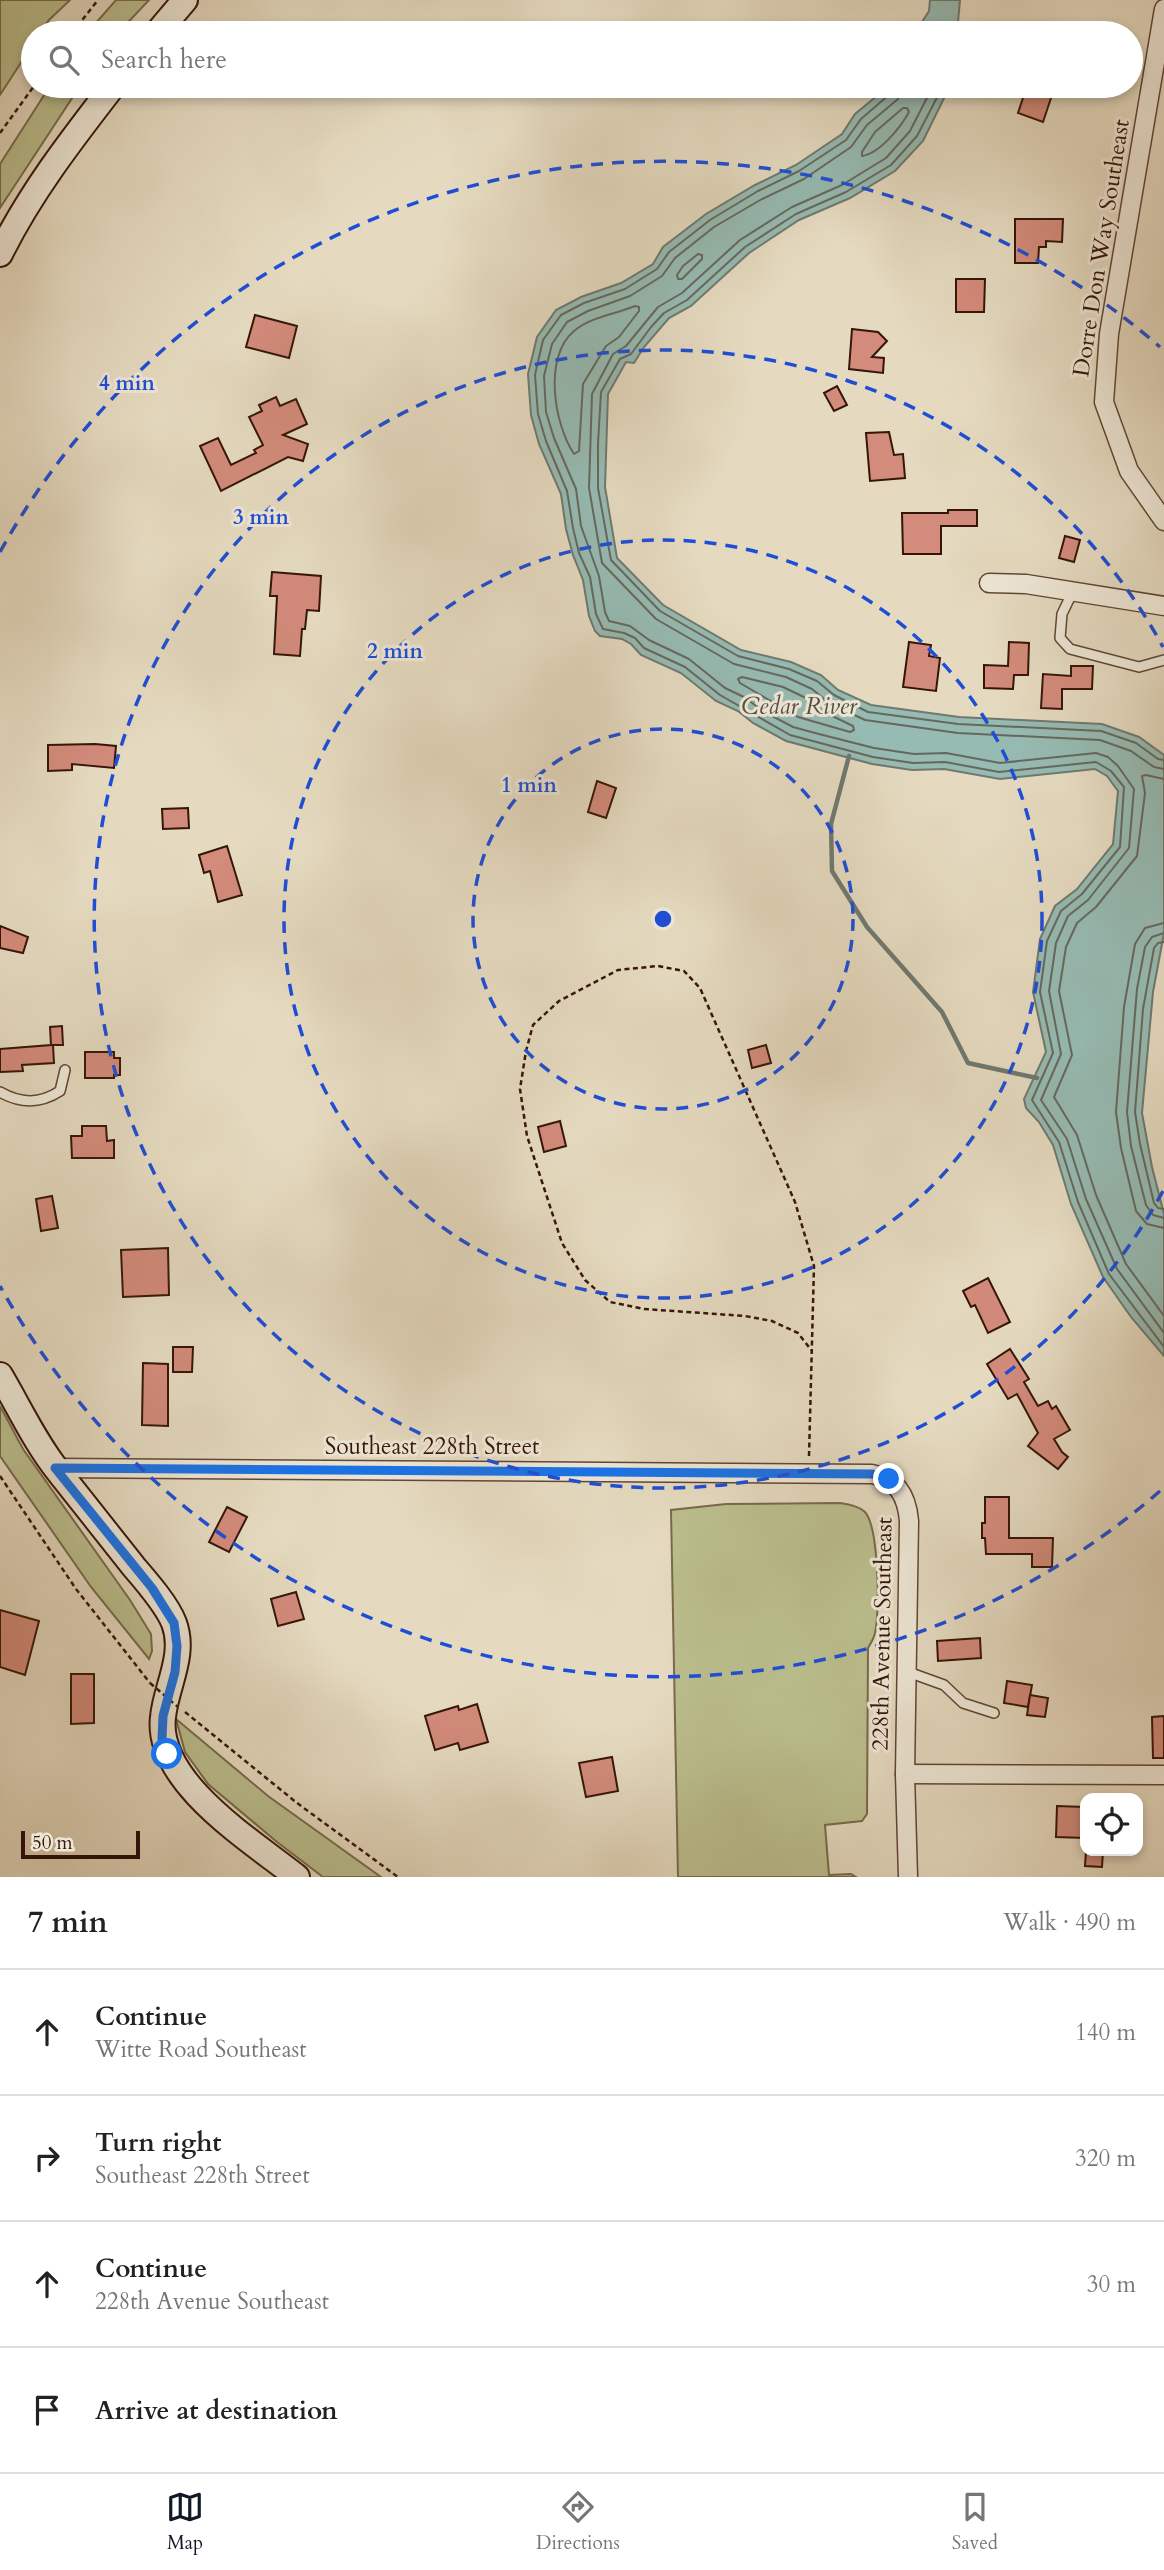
<!DOCTYPE html>
<meta charset="utf-8">
<style>
body{margin:0;font-family:Cardo,serif;background:#f6f6f6;color:#222}
.controls{position:absolute;right:21px;bottom:21px;display:grid;overflow:hidden;border-radius:14px;box-shadow:0 4px 10px #0003}
.controls button{width:63px;height:63px;display:grid;place-items:center;padding:0;border:0;border-bottom:2px solid #e0e0e0;background:#fff;color:#222;font:35px sans-serif}
.scale{position:absolute;left:21px;bottom:18px;width:119px;box-sizing:border-box;padding-left:7px;border:4px solid #351508;border-top:0;font-size:19px;line-height:24px;white-space:nowrap;color:#351508;-webkit-text-stroke:5px #eee7d6;paint-order:stroke}
.stop{position:absolute;width:21px;height:21px;margin:-16px;border:5px solid #1a73e8;border-radius:50%;background:#fff}
.stop.end{background:#1a73e8;border-color:#fff;box-shadow:0 2px 7px #0008}
.list{margin:0;padding:0;list-style:none}
h2{display:flex;justify-content:space-between;align-items:center;height:91px;margin:0;padding:0 28px;font-size:30px}
h2 small{font-size:23px;font-weight:400;color:#767676}
.list li{display:grid;grid-template-columns:46px 1fr auto;gap:21px;align-items:center;box-sizing:border-box;height:126px;padding:0 28px;border-top:2px solid #e0e0e0}
.list b{display:block;font-size:26px;white-space:nowrap}
.list p{margin:0;font-size:23px;white-space:nowrap;color:#767676}
.list em{font-size:23px;font-style:normal;color:#767676}
.icon{flex:none;width:38px;height:38px;fill:none;stroke:currentColor;stroke-width:2;stroke-linecap:round;stroke-linejoin:round}
.map{position:relative;flex:none;width:1164px;height:1877px;overflow:hidden}
.search{position:absolute;background:#fff;box-shadow:0 4px 10px #0003;left:21px;right:21px;top:21px;height:77px;display:flex;align-items:center;gap:18px;box-sizing:border-box;padding:0 24px;border-radius:38px;color:#767676;font-size:26px}
.sheet{height:595px;background:#fff}
nav{display:flex;justify-content:space-around;align-items:center;box-sizing:border-box;height:98px;border-top:2px solid #e0e0e0;background:#fff;font-size:19px;color:#767676}
nav a{display:grid;justify-items:center;gap:4px}
nav .on{color:#111827}
.map>svg:first-child{display:block}
</style>
<div class="map">
<svg width="1164" height="1877" viewBox="0 0 1164 1877">
<rect width="100%" height="100%" fill="#e5dac0"/>
<filter id="stains"><feTurbulence type="fractalNoise" baseFrequency=".00286" numOctaves="4"/><feColorMatrix values="0 0 0 0 .2 0 0 0 0 .09 0 0 0 0 .02 0 0 0 .5 -.17"/></filter>
<radialGradient id="worn" r=".72"><stop offset=".6" stop-color="#630" stop-opacity="0"/><stop offset="1" stop-color="#630" stop-opacity=".3"/></radialGradient>
<g fill="#bbbe8e" stroke="#786a4b" stroke-width="2">
<path d="M0 0H70L49 20 40 33H33V44L0 95Z"/>
<path d="M116 0H149L118 33H87Z"/>
<path d="M50 86H80L0 208V164Z"/>
<path d="M0 1406 23 1449 130 1600 151 1634 152 1651 149 1659 91 1587 0 1456Z"/>
<path d="M840 1503C848 1504 859 1506 865 1512 879 1528 880 1612 875 1633 874 1638 871 1643 868 1648L867 1814 862 1821 825 1825 829 1875 851 1874 856 1877H678L671 1510 726 1504Z"/>
<path d="M176 1719 268 1796 381 1877H323L277 1842 208 1784 185 1752Z"/>
</g>
<g fill="#96bbb3" stroke="#6f796f" stroke-width="2">
<path d="M930 0H960L957 33H915L929 11Z"/>
<path d="M889 86H950L923 141 895 171 850 198 799 220 749 253 691 306 669 318 644 347 634 363 626 362 608 394 605 487 617 558 663 605 741 650 791 662 821 675 838 690 871 705 959 717 1102 724 1139 737 1164 755V933L1153 992 1142 1113 1152 1167 1164 1214V1356L1131 1317 1103 1277 1071 1204 1053 1145 1039 1122 1026 1108 1024 1099 1046 1052 1033 992 1040 939 1055 906 1077 889 1113 844 1118 791 1107 776 1095 769 1000 779 944 769 912 770 872 764 786 741 753 723 738 711 716 701 681 673 641 655 631 644 622 639 600 636 595 631 589 616 583 580 573 555 566 529 561 494 539 444 531 415 528 374 537 337 556 310 581 297 621 283 653 264 663 247 706 214 755 185 796 165 842 134 855 114Z"/>
</g>
<g fill="none" stroke-linecap="round" stroke-linejoin="round">
<g stroke="#66685e" stroke-width="2">
<path d="M893 86 891 93 861 119 846 140 799 171 758 191 710 220 669 252 657 269 625 289 584 303 561 315 543 340 535 375 538 414 546 441 567 491 573 528 579 553 590 577 596 614 603 629 624 633 635 638 644 648 685 667 720 695 790 735 873 757 913 763 945 762 999 772 1096 762 1111 771 1124 787 1120 847 1082 894 1061 911 1047 941 1040 992 1053 1053 1032 1100 1059 1142 1078 1202 1109 1274 1164 1347"/>
<path d="M902 86 898 99 867 125 851 147 804 179 762 199 714 227 675 258 662 276 630 296 588 311 567 322 552 344 544 376 546 412 554 438 576 489 581 526 599 576 605 612 609 621 630 626 649 640 689 659 725 688 746 698 761 710 793 727 815 733 874 748 914 754 946 753 1000 763 1096 753 1108 757 1118 766 1134 789 1129 848 1088 900 1068 916 1056 943 1049 991 1061 1054 1041 1100 1067 1139 1086 1199 1117 1269 1164 1333"/>
<path d="M933 86 910 131 886 158 842 185 792 207 740 240 682 293 658 307 626 346 613 354 592 394 589 488 602 563 656 619 734 664 786 677 812 689 829 703 865 720 958 733 1100 740 1131 751 1154 767 1164 769"/>
<path d="M943 86 917 136 891 165 846 192 796 214 745 247 687 300 664 313 651 327 631 354 620 359 601 392 598 443V488L611 560 660 611 738 656 789 669 817 681 834 695 868 712 958 724 1101 731 1136 743 1158 759 1164 760"/>
<path d="M903 108H907L909 112C901 127 879 154 862 156V152L875 132Z"/>
<path d="M698 254 702 255V259L682 279H678L677 275 683 266Z"/>
<path d="M635 306 639 307V311L619 337 606 346 583 384 579 451 574 454C554 424 543 357 574 331 590 317 616 314 635 306Z"/>
<path d="M742 677 783 687 806 698 824 712 853 726 854 730 850 732 798 717 740 683 738 679Z"/>
<path d="M1164 779 1146 775 1142 776 1145 793 1137 856 1096 907 1077 923 1066 947 1059 991 1072 1055 1054 1097 1077 1135 1096 1195 1126 1264 1164 1316"/>
<path d="M1164 923 1145 928 1135 944 1124 1007 1116 1112 1121 1148 1136 1211 1147 1224 1164 1228"/>
<path d="M1164 933 1152 937 1145 947 1137 989 1127 1112 1131 1146 1146 1205 1153 1215 1164 1218"/>
<path d="M1164 942 1158 943 1154 948 1143 1009 1135 1112 1140 1144 1154 1203 1158 1208 1164 1209"/>
</g>
<path stroke="#6f796f" stroke-width="4.5" d="M849 756 831 824 832 871 867 927 942 1012 968 1063 1037 1078"/>
</g>
<g fill="#d38b7b" stroke="#351508" stroke-width="2">
<path d="M1027 86H1055L1043 122 1018 113Z"/>
<path d="M1015 219H1063L1062 242 1046 241V247H1039L1038 263H1015Z"/>
<path d="M956 279H985L984 312H956Z"/>
<path d="M255 315 297 326 289 358 246 347Z"/>
<path d="M852 329 878 332 887 341 872 357 884 358 883 373 849 369Z"/>
<path d="M837 386 847 405 834 411 824 393Z"/>
<path d="M276 397 280 406 296 399 307 424 283 435 308 444 303 461 288 457 221 491 200 446 218 438 231 465 256 453 254 450 263 445 249 417 262 411 259 405Z"/>
<path d="M889 432 894 455 903 454 905 478 870 481 866 433Z"/>
<path d="M948 510H977V526H941V554H903L902 513H948Z"/>
<path d="M1065 536 1080 540 1074 562 1059 558Z"/>
<path d="M272 572 321 576 319 611 307 610 305 629H302L300 656 274 654 277 596H270Z"/>
<path d="M909 642 931 645 929 656 940 658 936 691 903 687Z"/>
<path d="M1009 642 1029 643 1028 675H1014L1013 689 984 688V665L1008 666Z"/>
<path d="M1071 666H1093L1092 689H1062V709L1041 708 1043 674 1071 676Z"/>
<path d="M95 744 116 746 114 768 72 764V770L48 771V745Z"/>
<path d="M597 781 616 788 606 818 588 812Z"/>
<path d="M188 808 189 828 163 829 162 809Z"/>
<path d="M227 846 242 895 218 902 210 871 204 873 199 855Z"/>
<path d="M0 926 28 937 23 953 0 948Z"/>
<path d="M62 1026 63 1045H53L54 1063 22 1065 23 1071 0 1072V1049L51 1045 50 1027Z"/>
<path d="M766 1045 771 1063 752 1068 748 1050Z"/>
<path d="M85 1052H114V1058H120V1075H114V1078H85Z"/>
<path d="M560 1121 566 1146 544 1152 538 1127Z"/>
<path d="M82 1126H106L107 1141 114 1140V1158H72L71 1136H82Z"/>
<path d="M52 1196 58 1228 41 1231 36 1199Z"/>
<path d="M168 1248 169 1295 123 1297 121 1250Z"/>
<path d="M988 1278 1010 1322 988 1333 975 1305 971 1307 963 1291Z"/>
<path d="M173 1347H193L192 1372H173Z"/>
<path d="M1010 1349 1029 1379 1024 1382 1038 1406 1048 1401 1052 1409 1056 1406 1070 1430 1054 1439 1062 1452 1068 1457 1058 1469 1028 1446 1038 1433 1017 1394 1008 1399 987 1364Z"/>
<path d="M143 1363 168 1364V1426L142 1425Z"/>
<path d="M985 1497H1009V1538H1053L1052 1567H1032V1554H986L985 1538H982V1523H985Z"/>
<path d="M227 1507 247 1517 229 1552 209 1542Z"/>
<path d="M296 1592 304 1619 278 1626 271 1599Z"/>
<path d="M0 1610 39 1621 25 1675 0 1667Z"/>
<path d="M980 1638 981 1658 938 1661 937 1641Z"/>
<path d="M71 1674H94V1723L71 1724Z"/>
<path d="M1007 1681 1032 1685 1028 1707 1004 1703Z"/>
<path d="M1030 1695 1048 1698 1045 1717 1027 1715Z"/>
<path d="M477 1704 488 1742 460 1750 458 1743 435 1750 425 1716 458 1706 459 1710Z"/>
<path d="M1164 1716V1758H1153L1152 1717Z"/>
<path d="M612 1757 618 1791 586 1797 579 1763Z"/>
<path d="M1057 1806 1085 1807V1838L1056 1837Z"/>
<path d="M1086 1851H1103L1102 1867 1085 1866Z"/>
</g>
<g fill="none" stroke-linecap="round" stroke-linejoin="round">
<g stroke="#614636" stroke-width="12">
<g id="lane">
<path d="M1073 591 1062 614 1060 638 1070 649 1139 667 1164 660"/>
<path d="M0 1092C21 1104 40 1104 60 1091L65 1070"/>
<path d="M908 1672 944 1685 963 1703 994 1713"/>
</g>
</g>
<g stroke="#614636" stroke-width="21">
<g id="street">
<path d="M1164 9 1109 334 1104 402 1129 471 1164 521"/>
<path d="M989 583 1026 584 1164 606"/>
<path d="M55 1468 872 1474C898 1479 907 1497 909 1521L905 1774 908 1877"/>
<path d="M905 1774 1164 1775"/>
</g>
</g>
<g stroke="#351508" stroke-width="28">
<g id="secondary">
<path d="M157 33 185 0"/>
<path d="M0 254C30 193 72 139 113 86"/>
<path d="M0 1375C19 1407 35 1442 58 1471 83 1503 109 1535 134 1567 147 1582 167 1605 174 1623 186 1655 166 1686 163 1717 155 1782 252 1841 297 1877"/>
</g>
</g>
<g stroke="#351508" stroke-width="2.5" stroke-dasharray="5 3.5" stroke-linecap="butt">
<path d="M72 33 98 0"/>
<path d="M0 133 34 86"/>
<path d="M809 1456 814 1266 795 1202 700 988 684 971 658 966 618 970 559 1001 533 1025 526 1051 520 1089 527 1136 562 1243 585 1280 610 1302 644 1309 745 1316 772 1321 798 1333 812 1351"/>
<path d="M0 1476 76 1589 150 1683"/>
<path d="M185 1712 297 1803 398 1877"/>
</g>
<use href="#lane" stroke="#eee7d6" stroke-width="9"/>
<use href="#street" stroke="#eee7d6" stroke-width="18"/>
<use href="#secondary" stroke="#eee7d6" stroke-width="24"/>
<path stroke="#351508" stroke-width="2.5" stroke-dasharray="5 3.5" stroke-linecap="butt" d="M150 1683 178 1707"/>
</g>
<g fill="none" stroke-linecap="round" stroke-linejoin="round">
<path stroke="#1a73e8" stroke-width="9" d="M167 1754 162 1739 163 1716 175 1672 177 1646 174 1623 152 1588 55 1468 872 1474 889 1479"/>
</g>
<g fill="none" stroke="#1d4ed8" stroke-width="3.5" stroke-dasharray="12 9">
<circle cx="663" cy="919" r="190"/>
<circle cx="663" cy="919" r="379"/>
<path d="M1163 1191A569 569 0 1 1 1163 647"/>
<path d="M1160 1491A758 758 0 0 1 0 1286M0 552A758 758 0 0 1 1160 347"/>
</g>
<g text-anchor="middle" dominant-baseline="central" stroke-width="6" stroke-linejoin="round" paint-order="stroke">
<g font-size="23" fill="#351508" stroke="#eee7d6">
<text transform="translate(1101 248) rotate(-81)">Dorre Don Way Southeast</text>
<text x="432" y="1446">Southeast 228th Street</text>
<text transform="translate(882 1634) rotate(-89)">228th Avenue Southeast</text>
</g>
<g font-size="24" font-style="italic" fill="#574f44" stroke="#eee7d6">
<text x="799" y="706">Cedar River</text>
</g>
</g>
<circle cx="663" cy="919" r="10" fill="#1d4ed8" stroke="#eee7d6" stroke-width="3.5"/>
<g font-size="21" text-anchor="middle" font-weight="bold" fill="#1d4ed8" stroke="#eee7d6" stroke-width="6" stroke-linejoin="round" paint-order="stroke">
<text x="127" y="390">4 min</text>
<text x="261" y="524">3 min</text>
<text x="395" y="658">2 min</text>
<text x="529" y="792">1 min</text>
</g>
<rect width="100%" height="100%" filter="url(#stains)"/>
<rect width="100%" height="100%" fill="url(#worn)"/>
</svg>
<div class="controls">
<button><svg class="icon" aria-label="locate" viewBox="0 0 24 24"><circle cx="12" cy="12" r="6"/><path d="M12 2v4M12 18v4M2 12h4M18 12h4"/></svg></button>
</div>
<div class="scale">50 m</div>
<div class="stop" style="left:167px;top:1754px"></div>
<div class="stop end" style="left:889px;top:1479px"></div>
<div class="search"><svg class="icon" aria-label="search" viewBox="0 0 24 24"><circle cx="10" cy="10" r="6"/><path d="M15 15l6 6"/></svg>Search here</div>
</div>
<section class="sheet">
<h2>7 min<small>Walk · 490 m</small></h2>
<ul class="list">
<li><svg class="icon" aria-label="ahead" viewBox="0 0 24 24"><path d="M12 20V5M6 11l6-6 6 6"/></svg><div><b>Continue</b><p>Witte Road Southeast</p></div><em>140 m</em></li>
<li><svg class="icon" aria-label="right" viewBox="0 0 24 24"><path d="M7 20v-9h11M14 6l5 5-5 5"/></svg><div><b>Turn right</b><p>Southeast 228th Street</p></div><em>320 m</em></li>
<li><svg class="icon" aria-label="ahead" viewBox="0 0 24 24"><path d="M12 20V5M6 11l6-6 6 6"/></svg><div><b>Continue</b><p>228th Avenue Southeast</p></div><em>30 m</em></li>
<li><svg class="icon" aria-label="arrive" viewBox="0 0 24 24"><path d="M6 21V4h12l-3 4 3 4H6"/></svg><div><b>Arrive at destination</b></div></li>
</ul>
</section>
<nav>
<a class="on"><svg class="icon" aria-label="map" viewBox="0 0 24 24"><path d="M3 6l6-2 6 2 6-2v14l-6 2-6-2-6 2zM9 4v14M15 6v14"/></svg>Map</a>
<a><svg class="icon" aria-label="directions" viewBox="0 0 24 24"><path d="M12 3l9 9-9 9-9-9zM9 14v-3h6M13 9l2 2-2 2"/></svg>Directions</a>
<a><svg class="icon" aria-label="saved" viewBox="0 0 24 24"><path d="M7 4h10v16l-5-4-5 4z"/></svg>Saved</a>
</nav>
